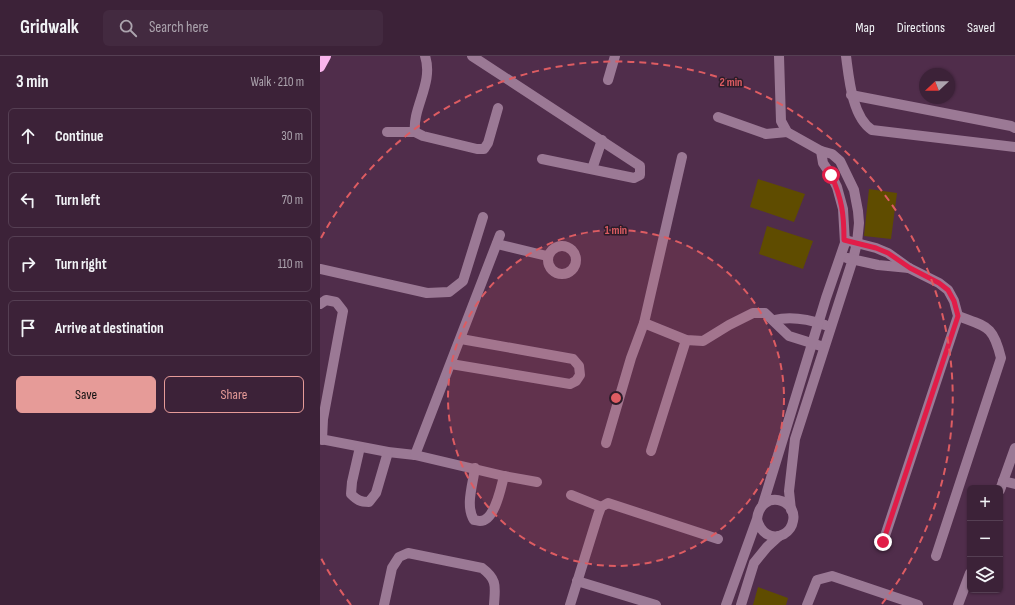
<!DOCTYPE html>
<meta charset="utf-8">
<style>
body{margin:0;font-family:"Sofia Sans Condensed",sans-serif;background:#432a40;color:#f1f3f6}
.controls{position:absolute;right:12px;bottom:12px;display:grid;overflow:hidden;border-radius:6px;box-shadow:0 1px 3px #0004}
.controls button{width:36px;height:36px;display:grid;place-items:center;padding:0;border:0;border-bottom:1px solid #553f53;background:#3c2238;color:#f1f3f6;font:20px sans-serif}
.compass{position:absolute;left:599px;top:12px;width:36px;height:36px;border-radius:50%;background:#3c2238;box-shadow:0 1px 3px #0004;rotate:248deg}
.stop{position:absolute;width:12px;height:12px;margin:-9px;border:3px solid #e11d48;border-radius:50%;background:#fff}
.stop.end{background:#e11d48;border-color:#fff;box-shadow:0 1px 4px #0008}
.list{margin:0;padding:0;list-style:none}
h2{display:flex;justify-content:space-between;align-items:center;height:52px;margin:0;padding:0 16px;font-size:17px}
h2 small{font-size:13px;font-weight:400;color:#aca4ae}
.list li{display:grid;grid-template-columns:26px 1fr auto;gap:12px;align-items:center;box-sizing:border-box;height:56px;margin:0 8px 8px;padding:0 8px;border:1px solid #553f53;border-radius:6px}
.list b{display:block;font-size:15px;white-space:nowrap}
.list em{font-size:13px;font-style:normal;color:#aca4ae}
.actions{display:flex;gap:8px;padding:12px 16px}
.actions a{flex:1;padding:9px 0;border:1px solid #e69b98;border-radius:6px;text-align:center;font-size:14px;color:#e69b98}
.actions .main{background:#e69b98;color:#111}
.icon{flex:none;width:22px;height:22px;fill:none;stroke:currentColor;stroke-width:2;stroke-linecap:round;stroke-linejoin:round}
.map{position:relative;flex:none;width:695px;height:549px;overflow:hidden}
header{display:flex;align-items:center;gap:24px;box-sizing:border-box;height:56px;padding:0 20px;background:#3c2238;border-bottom:1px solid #553f53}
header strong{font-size:19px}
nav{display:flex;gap:22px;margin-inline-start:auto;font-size:14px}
.search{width:280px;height:36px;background:#432a40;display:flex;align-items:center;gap:10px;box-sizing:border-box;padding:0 14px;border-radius:6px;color:#aca4ae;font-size:15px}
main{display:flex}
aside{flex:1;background:#3c2238}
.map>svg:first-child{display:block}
</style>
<header>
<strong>Gridwalk</strong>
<div class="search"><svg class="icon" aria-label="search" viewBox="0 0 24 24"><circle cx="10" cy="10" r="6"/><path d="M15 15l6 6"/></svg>Search here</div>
<nav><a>Map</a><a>Directions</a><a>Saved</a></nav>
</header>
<main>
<aside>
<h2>3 min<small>Walk · 210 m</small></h2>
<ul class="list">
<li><svg class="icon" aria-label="ahead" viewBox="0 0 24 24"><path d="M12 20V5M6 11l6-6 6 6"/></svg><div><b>Continue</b></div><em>30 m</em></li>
<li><svg class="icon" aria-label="left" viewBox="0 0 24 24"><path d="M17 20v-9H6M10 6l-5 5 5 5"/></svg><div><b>Turn left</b></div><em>70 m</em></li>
<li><svg class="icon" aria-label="right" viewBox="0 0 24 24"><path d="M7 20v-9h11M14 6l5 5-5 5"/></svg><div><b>Turn right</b></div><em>110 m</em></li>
<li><svg class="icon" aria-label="arrive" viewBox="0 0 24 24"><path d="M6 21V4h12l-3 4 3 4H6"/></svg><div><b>Arrive at destination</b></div></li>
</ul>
<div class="actions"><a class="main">Save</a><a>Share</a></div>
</aside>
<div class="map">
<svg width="695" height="549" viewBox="0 0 695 549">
<rect width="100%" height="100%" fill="#502d4b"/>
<g fill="#5f4c00">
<path d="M438 123 485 138 474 166 430 151Z"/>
<path d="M549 133 577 137 571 183 544 180Z"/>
<path d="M447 170 493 185 483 213 439 198Z"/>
<path d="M438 531 468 542 466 549H433Z"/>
</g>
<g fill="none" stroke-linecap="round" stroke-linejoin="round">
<g stroke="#9b7995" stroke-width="10">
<path d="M105 0C114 27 92 52 95 76L103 80 157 93H164L168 87 178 52"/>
<path d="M152 0 320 110V119L314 122 222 103"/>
<path d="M459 0 461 65 467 76 501 95 512 98 520 105 534 134 538 155 539 167 537 187 533 203 475 383 469 435 471 454"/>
<path d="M526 0C529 22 532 61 552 74L695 91"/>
<path d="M288 24 295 0"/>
<path d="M531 39 691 70 695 72"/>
<path d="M398 61 446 78 467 76"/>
<path d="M67 76H95"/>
<path d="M362 101 324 267 366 284 383 285 409 269 433 257H445L469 280 504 291"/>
<path d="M272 113 282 84"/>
<path d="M525 184 556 192 568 197 589 212 619 227 628 234 634 245 638 260 563 486"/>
<path d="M177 188 227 200"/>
<circle cx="242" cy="204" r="14"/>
<path d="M527 202 558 209 589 212"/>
<path d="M0 213 107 237 129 236 143 225 163 161"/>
<path d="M0 248 6 244 16 246 23 255 3 363 2 384"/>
<path d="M454 264C471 260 488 263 505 269"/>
<path d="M131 308 250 328 256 325 260 319 259 310 253 303 141 283"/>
<path d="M0 383 68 396 95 399 184 420 217 426"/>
<path d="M286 387 311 302 324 267"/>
<path d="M40 391 32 426 31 438C37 444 40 446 49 446L56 437 68 396"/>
<path d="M331 395 366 284"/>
<path d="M95 399 180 179"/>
<path d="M155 412C153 428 145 450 154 464 156 464 158 465 160 465 175 465 181 431 184 420"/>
<path d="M683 425 695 428"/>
<path d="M680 434 695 392"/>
<path d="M251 439 281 451"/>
<path d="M443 448 506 242 525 187 523 153 517 131 511 119 503 107 501 95"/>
<path d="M616 500 681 302C673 269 667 271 638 260"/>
<path d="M257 525 336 549"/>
<path d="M64 549 72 512 79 501 88 497 162 512C178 524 175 531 174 549"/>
<path d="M250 549 278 459 281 451 288 447 398 483"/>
<path d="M406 549 437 463C441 432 478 443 473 465 472 471 469 475 464 478 451 485 440 476 437 463"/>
<path d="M421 549 434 507 447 491 459 480"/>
<path d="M487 549 497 524 512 520 598 549"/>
<path d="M638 549 650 517"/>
</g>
<path stroke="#fab5ed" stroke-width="10" d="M0 11 6 0"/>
</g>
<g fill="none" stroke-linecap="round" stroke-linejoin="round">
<path stroke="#e11d48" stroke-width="5" d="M511 119C522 143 524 158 524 184L556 192 568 197 590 212 619 227 628 234 634 245 638 260 563 486"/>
</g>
<circle cx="296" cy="342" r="168" fill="#dd5c62" fill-opacity=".12"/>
<g fill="none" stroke="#dd5c62" stroke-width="2" stroke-dasharray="7 5">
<circle cx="296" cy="342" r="168"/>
<path d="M31 549A336 336 0 0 1 1 502M1 182A336 336 0 1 1 561 549"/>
</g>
<circle cx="296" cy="342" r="6" fill="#dd5c62" stroke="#2c1c29" stroke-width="2"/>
<g font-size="12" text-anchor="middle" font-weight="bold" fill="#dd5c62" stroke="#2c1c29" stroke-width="3" stroke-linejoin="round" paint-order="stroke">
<text x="411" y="30">2 min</text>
<text x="296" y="178">1 min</text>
</g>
</svg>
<div class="controls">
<button>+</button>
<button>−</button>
<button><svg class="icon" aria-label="layers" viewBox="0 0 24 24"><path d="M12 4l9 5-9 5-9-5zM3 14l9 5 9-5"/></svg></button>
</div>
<svg class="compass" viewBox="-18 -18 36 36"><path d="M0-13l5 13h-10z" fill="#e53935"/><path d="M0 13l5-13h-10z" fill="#aca4ae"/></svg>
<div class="stop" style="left:511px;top:119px"></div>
<div class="stop end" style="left:563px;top:486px"></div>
</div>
</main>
